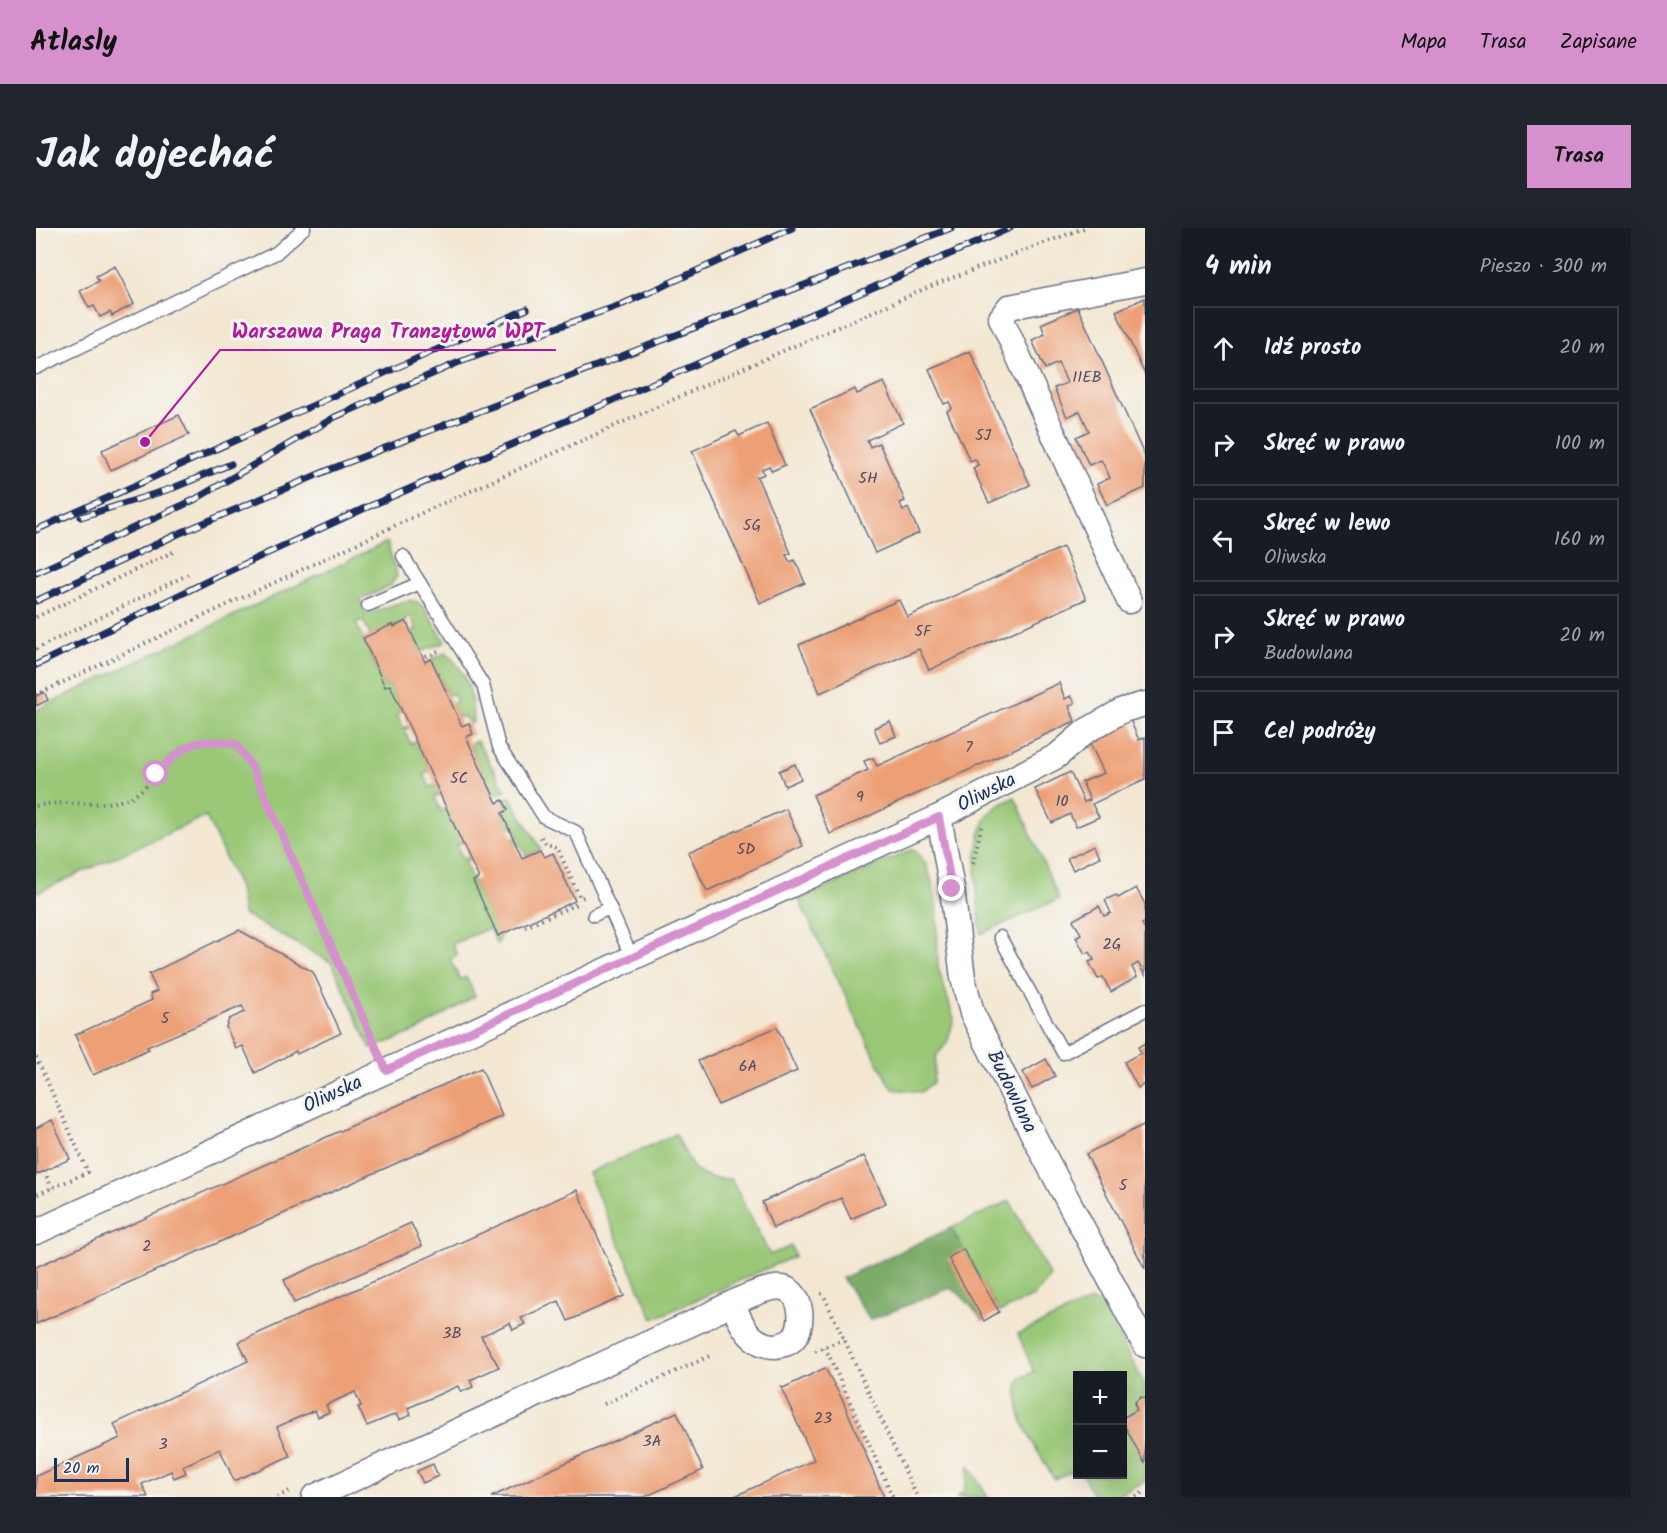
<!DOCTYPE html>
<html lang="pl">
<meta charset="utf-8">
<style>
body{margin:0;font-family:Kalam,sans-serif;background:#20242c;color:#f1f3f6}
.controls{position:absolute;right:18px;bottom:18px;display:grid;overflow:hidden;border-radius:0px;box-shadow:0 6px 24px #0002}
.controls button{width:54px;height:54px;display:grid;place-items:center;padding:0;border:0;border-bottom:2px solid #363941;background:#171b24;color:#f1f3f6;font:30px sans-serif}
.scale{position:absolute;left:18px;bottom:15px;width:75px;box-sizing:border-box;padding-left:6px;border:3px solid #1b2f5e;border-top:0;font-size:16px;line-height:21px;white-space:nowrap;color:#1b2f5e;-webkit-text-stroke:4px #f6f6f2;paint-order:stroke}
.stop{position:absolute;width:18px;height:18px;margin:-14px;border:4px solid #d690ce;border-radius:50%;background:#fff}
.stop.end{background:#d690ce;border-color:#fff;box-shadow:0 2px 6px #0008}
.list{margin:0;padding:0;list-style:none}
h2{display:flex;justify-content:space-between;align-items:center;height:78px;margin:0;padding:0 24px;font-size:26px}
h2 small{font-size:20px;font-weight:400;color:#9ea1a6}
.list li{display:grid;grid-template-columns:39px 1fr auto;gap:18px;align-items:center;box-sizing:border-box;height:84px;margin:0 12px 12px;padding:0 12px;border:2px solid #363941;border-radius:0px}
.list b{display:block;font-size:22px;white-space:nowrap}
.list p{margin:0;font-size:20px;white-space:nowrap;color:#9ea1a6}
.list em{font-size:20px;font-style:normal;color:#9ea1a6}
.icon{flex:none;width:33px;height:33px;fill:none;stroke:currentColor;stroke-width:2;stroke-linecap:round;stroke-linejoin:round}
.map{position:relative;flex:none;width:1109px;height:1269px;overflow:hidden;border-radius:0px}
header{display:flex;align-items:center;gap:36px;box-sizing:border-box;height:84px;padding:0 30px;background:#d690ce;color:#111}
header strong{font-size:28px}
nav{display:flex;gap:33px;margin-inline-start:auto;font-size:21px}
.intro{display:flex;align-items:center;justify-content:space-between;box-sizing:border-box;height:144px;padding:0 36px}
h1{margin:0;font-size:42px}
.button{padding:15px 27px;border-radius:0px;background:#d690ce;color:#111;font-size:21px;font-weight:700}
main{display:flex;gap:36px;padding:0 36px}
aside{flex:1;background:#171b24;border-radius:0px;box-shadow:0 6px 24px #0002}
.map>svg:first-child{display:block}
</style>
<header>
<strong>Atlasly</strong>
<nav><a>Mapa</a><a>Trasa</a><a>Zapisane</a></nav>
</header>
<div class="intro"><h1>Jak dojechać</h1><a class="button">Trasa</a></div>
<main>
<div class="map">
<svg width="1109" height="1269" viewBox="0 0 1109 1269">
<rect width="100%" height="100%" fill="#f6f6f2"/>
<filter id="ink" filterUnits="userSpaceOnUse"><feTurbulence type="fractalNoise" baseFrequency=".0167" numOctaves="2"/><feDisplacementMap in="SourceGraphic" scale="12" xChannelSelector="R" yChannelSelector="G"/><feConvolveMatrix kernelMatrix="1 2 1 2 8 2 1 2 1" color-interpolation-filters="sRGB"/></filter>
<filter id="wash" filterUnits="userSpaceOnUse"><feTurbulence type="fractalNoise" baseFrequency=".008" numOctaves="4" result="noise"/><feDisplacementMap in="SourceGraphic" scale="24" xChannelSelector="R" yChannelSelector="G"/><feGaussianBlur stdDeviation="1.35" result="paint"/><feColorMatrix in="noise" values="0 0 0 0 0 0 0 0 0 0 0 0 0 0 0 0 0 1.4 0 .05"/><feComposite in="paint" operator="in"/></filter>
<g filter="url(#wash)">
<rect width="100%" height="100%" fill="#f3e7d2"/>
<g fill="#9ac877" stroke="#5a7c6a" stroke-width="1.5">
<path d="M351 314 361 348 354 358 324 372 330 387C385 368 378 360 409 414L384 424 375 404 380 401 374 387 369 390 370 393 334 407 327 392 320 395 349 459 354 457 366 483 361 486 367 499H374L368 502 375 516 380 513 394 543 388 546 394 559 400 557 404 566 399 569 405 583 411 580 426 614 421 617 427 631 432 628 434 631 428 634 464 710 461 716 453 700 416 716 421 727 414 731 424 752 430 749 439 768 383 802 335 821 296 735 207 686 203 660 170 588 0 665V482Z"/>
<path d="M410 425C433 444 436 466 437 494L434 496 427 488 422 490 415 476 421 473 417 465 412 467 395 431Z"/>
<path d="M441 513 470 563 457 567 434 516Z"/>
<path d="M474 569 505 621 491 628 483 615 480 617 477 611 483 608 477 597 472 600 466 585 473 582 467 572Z"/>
<path d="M979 569 1023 671 945 706C942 672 933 617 952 587 958 578 970 574 979 569Z"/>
<path d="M878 621 889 634 897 657 901 681 902 739 918 791 911 815 900 828 897 854 885 864 857 861 842 835 763 672Z"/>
<path d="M640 906C656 937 656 953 695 951L734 1027 755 1018 759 1028 617 1091 552 945Z"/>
<path d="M974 973 1014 1049 997 1069 963 1084 915 1000Z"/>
<path d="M1055 1073 1065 1076 1109 1157V1253L1078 1269H1058L1047 1247 1086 1246V1148H1042L1041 1241 1018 1251C1001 1220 973 1187 984 1150L998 1144 982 1106Z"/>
<path d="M933 1238 952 1269H921L928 1264Z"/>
</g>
<path fill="#7bac68" stroke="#4b6e63" stroke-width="1.5" d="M915 1000 927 1021 948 1093 924 1066 914 1060 834 1092 806 1050Z"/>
<g id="blocks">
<g fill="#ed9f75">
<path d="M79 38 98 76 76 88 74 84 64 89 58 78 53 80 44 63 63 53 60 48Z"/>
<path d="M1109 70V147L1080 83Z"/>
<path d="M1042 80 1109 229V260L1071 277 1061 256 1074 250 1070 241 1065 232 1053 237 1040 209 1053 203 1044 183 1031 189 1018 160 1031 155 1027 145 1022 135 1009 141 996 112 1009 106 1005 96Z"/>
<path d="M934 123 994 257 953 275 937 240 942 237 939 231 934 233 911 183 916 180 913 174 908 176 893 141Z"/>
<path d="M848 154 867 195 831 212 834 219 843 215 869 273 864 275 867 283 872 280 883 305 839 325 774 181 819 161 821 166Z"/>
<path d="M143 187 153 207 75 242 66 222Z"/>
<path d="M731 195 749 237 736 243 733 238 726 241 728 246 721 249 755 325 750 327 754 334 759 332 769 355 724 375 656 223 700 203 703 208Z"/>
<path d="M1027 319 1050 371 893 442 883 421 784 465 763 417 863 372 871 389Z"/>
<path d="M370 393 389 434 395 431 426 498 433 495 437 506 430 509 461 575 467 572 472 582 466 585 486 630 504 622 508 629 517 625 539 673 462 708 437 653 443 650 434 632 354 457 349 459 327 410 357 396 358 399Z"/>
<path d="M1023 455 1029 471 1035 468 1039 475 1033 478 1039 493 794 606 777 567 832 542 828 533 837 530 841 538Z"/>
<path d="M8 464 12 472 0 478V468Z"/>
<path d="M1094 492 1103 512 1109 509V551L1056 576 1063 589 1056 592 1040 599 1034 586 1016 595 999 561 1034 544 1048 574 1054 572 1046 554 1068 545 1052 511Z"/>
<path d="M854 493 860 508 844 515 838 500Z"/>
<path d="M759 536 765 551 749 558 743 543Z"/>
<path d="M750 581 767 618 671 663 652 624Z"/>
<path d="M1059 617 1064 629 1037 642 1031 630Z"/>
<path d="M1100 660 1109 676V694L1106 696 1109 701V747L1102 735 1096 739 1101 749 1075 764 1067 749 1062 751 1053 734 1058 732 1054 724 1049 726 1040 709 1045 706 1037 692 1063 678 1068 688 1075 685 1069 672 1080 667 1082 670Z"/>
<path d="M203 702 277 744 305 805 261 826 260 823 219 845 207 818 200 821 190 799 193 791 209 784 206 778 111 819 113 821 57 847 39 807 116 772 114 766 121 763 113 746Z"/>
<path d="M741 799 761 843 682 877 662 833Z"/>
<path d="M1109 815V859L1108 856 1102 860 1088 834 1105 825 1102 819Z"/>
<path d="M1010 831 1019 848 996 861 987 844Z"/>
<path d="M445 840 466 888 0 1096V1039Z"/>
<path d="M16 892 34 931 0 947V900Z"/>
<path d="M1109 896V1041L1050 926Z"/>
<path d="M828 928 850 975 815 991 805 970 737 1000 726 974Z"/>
<path d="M541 962 588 1068 532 1093 523 1073 485 1090 489 1096 477 1102 474 1095 445 1108 463 1139 434 1152 437 1159 425 1164 422 1158 372 1180 375 1187 363 1192 360 1186 331 1198 322 1179 325 1178 319 1164 290 1177 293 1184 282 1189 279 1182 241 1199 254 1228 198 1253 184 1221 147 1238 150 1245 138 1250 135 1243 106 1256 112 1269H0V1248L84 1210 78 1196 212 1133 203 1114Z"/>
<path d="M375 995 386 1018 258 1075 248 1052Z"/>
<path d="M927 1021 963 1084 948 1093 912 1030Z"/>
<path d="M789 1140 807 1173 848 1269H697L778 1232 744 1157 747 1160Z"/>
<path d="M1105 1169 1109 1170V1236L1086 1193V1190L1101 1182 1098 1175Z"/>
<path d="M641 1184 667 1242 609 1269H455Z"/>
<path d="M397 1236 402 1248 387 1255 381 1243Z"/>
</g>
</g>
</g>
<g filter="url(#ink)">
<use href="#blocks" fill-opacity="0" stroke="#676f87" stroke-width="1.5"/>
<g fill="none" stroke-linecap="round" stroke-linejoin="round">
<g stroke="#676f87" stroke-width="15">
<g id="lane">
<path d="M0 140 240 25 268 0"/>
<path d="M367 328 447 457 463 519 508 589 540 604 596 730"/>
<path d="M332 377 384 355"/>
<path d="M558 687 574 680"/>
<path d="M964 709 1027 825 1109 782"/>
</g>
</g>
<g stroke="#676f87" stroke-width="27">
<g id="street">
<path d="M1093 373 965 90 973 79 1109 53"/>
<path d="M903 589 916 661 927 750 936 785 1005 922 1109 1117"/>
<path d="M0 1004 903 589 1021 528 1050 503 1087 482 1109 476"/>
<path d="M278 1269 661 1093C679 1084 728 1056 747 1060 767 1064 769 1099 757 1111 752 1116 746 1117 740 1118 715 1118 705 1097 697 1076"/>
</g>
</g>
<g stroke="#676f87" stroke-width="4" stroke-dasharray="1.5 4.5" stroke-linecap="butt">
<path d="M0 389 141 322"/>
<path d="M0 421 153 346"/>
<path d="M390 429 404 422"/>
<path d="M0 467 390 283 674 155 900 56 1048 0"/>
<path d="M0 578C29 571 59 580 88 572 101 568 108 560 117 550 143 519 159 508 200 516L216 539 342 822"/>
<path d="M505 609 510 616 521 619 544 670 550 668"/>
<path d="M937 635 946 596"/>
<path d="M489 699 543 675"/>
<path d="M0 829 52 944 0 967"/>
<path d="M8 943 16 960"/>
<path d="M785 1066H787L881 1269"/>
<path d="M789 1119 857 1269"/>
<path d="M779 1123 808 1111"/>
<path d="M568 1176 676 1127"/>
<path d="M241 1269 254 1263"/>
<path d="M1100 1269 1109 1263"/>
</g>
<use href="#lane" stroke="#fff" stroke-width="12"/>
<use href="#street" stroke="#fff" stroke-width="24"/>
<g stroke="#1b2f5e" stroke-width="7">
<g id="rail">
<path d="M45 289 137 260 195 236"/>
<path d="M0 302 491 81"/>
<path d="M0 345 158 272 299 189 421 135 587 76 756 0"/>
<path d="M0 373 144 305 295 241 915 0"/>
<path d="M0 437 178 350 327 281 974 0"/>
</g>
</g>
<use href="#rail" stroke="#f6f6f2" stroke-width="4.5" stroke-dasharray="14" stroke-linecap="butt"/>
</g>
</g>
<g fill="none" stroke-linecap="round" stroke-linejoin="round" filter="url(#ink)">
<path stroke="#d690ce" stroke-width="8" d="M120 546C148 517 159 508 200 516L216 539 350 842 903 589 916 661"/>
</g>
<g text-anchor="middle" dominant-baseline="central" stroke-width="6" stroke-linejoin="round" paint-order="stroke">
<g font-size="16" fill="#504b64">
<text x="1051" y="149">11EB</text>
<text x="947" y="207">5J</text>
<text x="832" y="250">5H</text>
<text x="716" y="297">5G</text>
<text x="887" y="403">5F</text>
<text x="933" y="519">7</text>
<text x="423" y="550">5C</text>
<text x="824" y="569">9</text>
<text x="1026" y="573">10</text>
<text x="710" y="621">5D</text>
<text x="1076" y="716">2G</text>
<text x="129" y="790">5</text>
<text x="712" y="838">6A</text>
<text x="1087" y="957">5</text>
<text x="111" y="1018">2</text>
<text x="416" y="1105">3B</text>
<text x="787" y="1190">23</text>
<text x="616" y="1213">3A</text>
<text x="127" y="1216">3</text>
</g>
<g font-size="20" fill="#1b2f5e" stroke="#f6f6f2">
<text transform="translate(951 565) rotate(-27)">Oliwska</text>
<text transform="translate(975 864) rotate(64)">Budowlana</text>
<text transform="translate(297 867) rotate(-25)">Oliwska</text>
</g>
</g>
<path fill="none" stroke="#b5179e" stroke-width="2" d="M109 214L184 122H520"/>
<circle fill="#b5179e" stroke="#f6f6f2" stroke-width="2" cx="109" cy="214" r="6"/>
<g font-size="21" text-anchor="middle" font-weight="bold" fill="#b5179e" stroke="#f6f6f2" stroke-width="6" stroke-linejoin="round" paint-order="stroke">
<text x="352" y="110">Warszawa Praga Tranzytowa WPT</text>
</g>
</svg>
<div class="controls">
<button>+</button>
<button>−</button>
</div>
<div class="scale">20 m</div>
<div class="stop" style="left:120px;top:546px"></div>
<div class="stop end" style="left:916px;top:661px"></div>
</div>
<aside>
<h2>4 min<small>Pieszo · 300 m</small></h2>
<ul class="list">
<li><svg class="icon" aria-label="ahead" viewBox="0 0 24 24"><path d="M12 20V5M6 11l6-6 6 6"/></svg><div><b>Idź prosto</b></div><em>20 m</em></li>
<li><svg class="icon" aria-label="right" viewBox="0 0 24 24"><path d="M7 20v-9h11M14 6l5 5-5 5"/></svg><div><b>Skręć w prawo</b></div><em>100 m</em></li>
<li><svg class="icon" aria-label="left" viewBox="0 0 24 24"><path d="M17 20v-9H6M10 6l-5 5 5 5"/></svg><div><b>Skręć w lewo</b><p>Oliwska</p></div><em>160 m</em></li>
<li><svg class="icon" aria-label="right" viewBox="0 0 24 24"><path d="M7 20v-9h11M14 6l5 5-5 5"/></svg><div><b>Skręć w prawo</b><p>Budowlana</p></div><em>20 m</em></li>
<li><svg class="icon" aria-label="arrive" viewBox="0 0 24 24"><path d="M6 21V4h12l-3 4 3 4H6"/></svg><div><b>Cel podróży</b></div></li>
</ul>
</aside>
</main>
